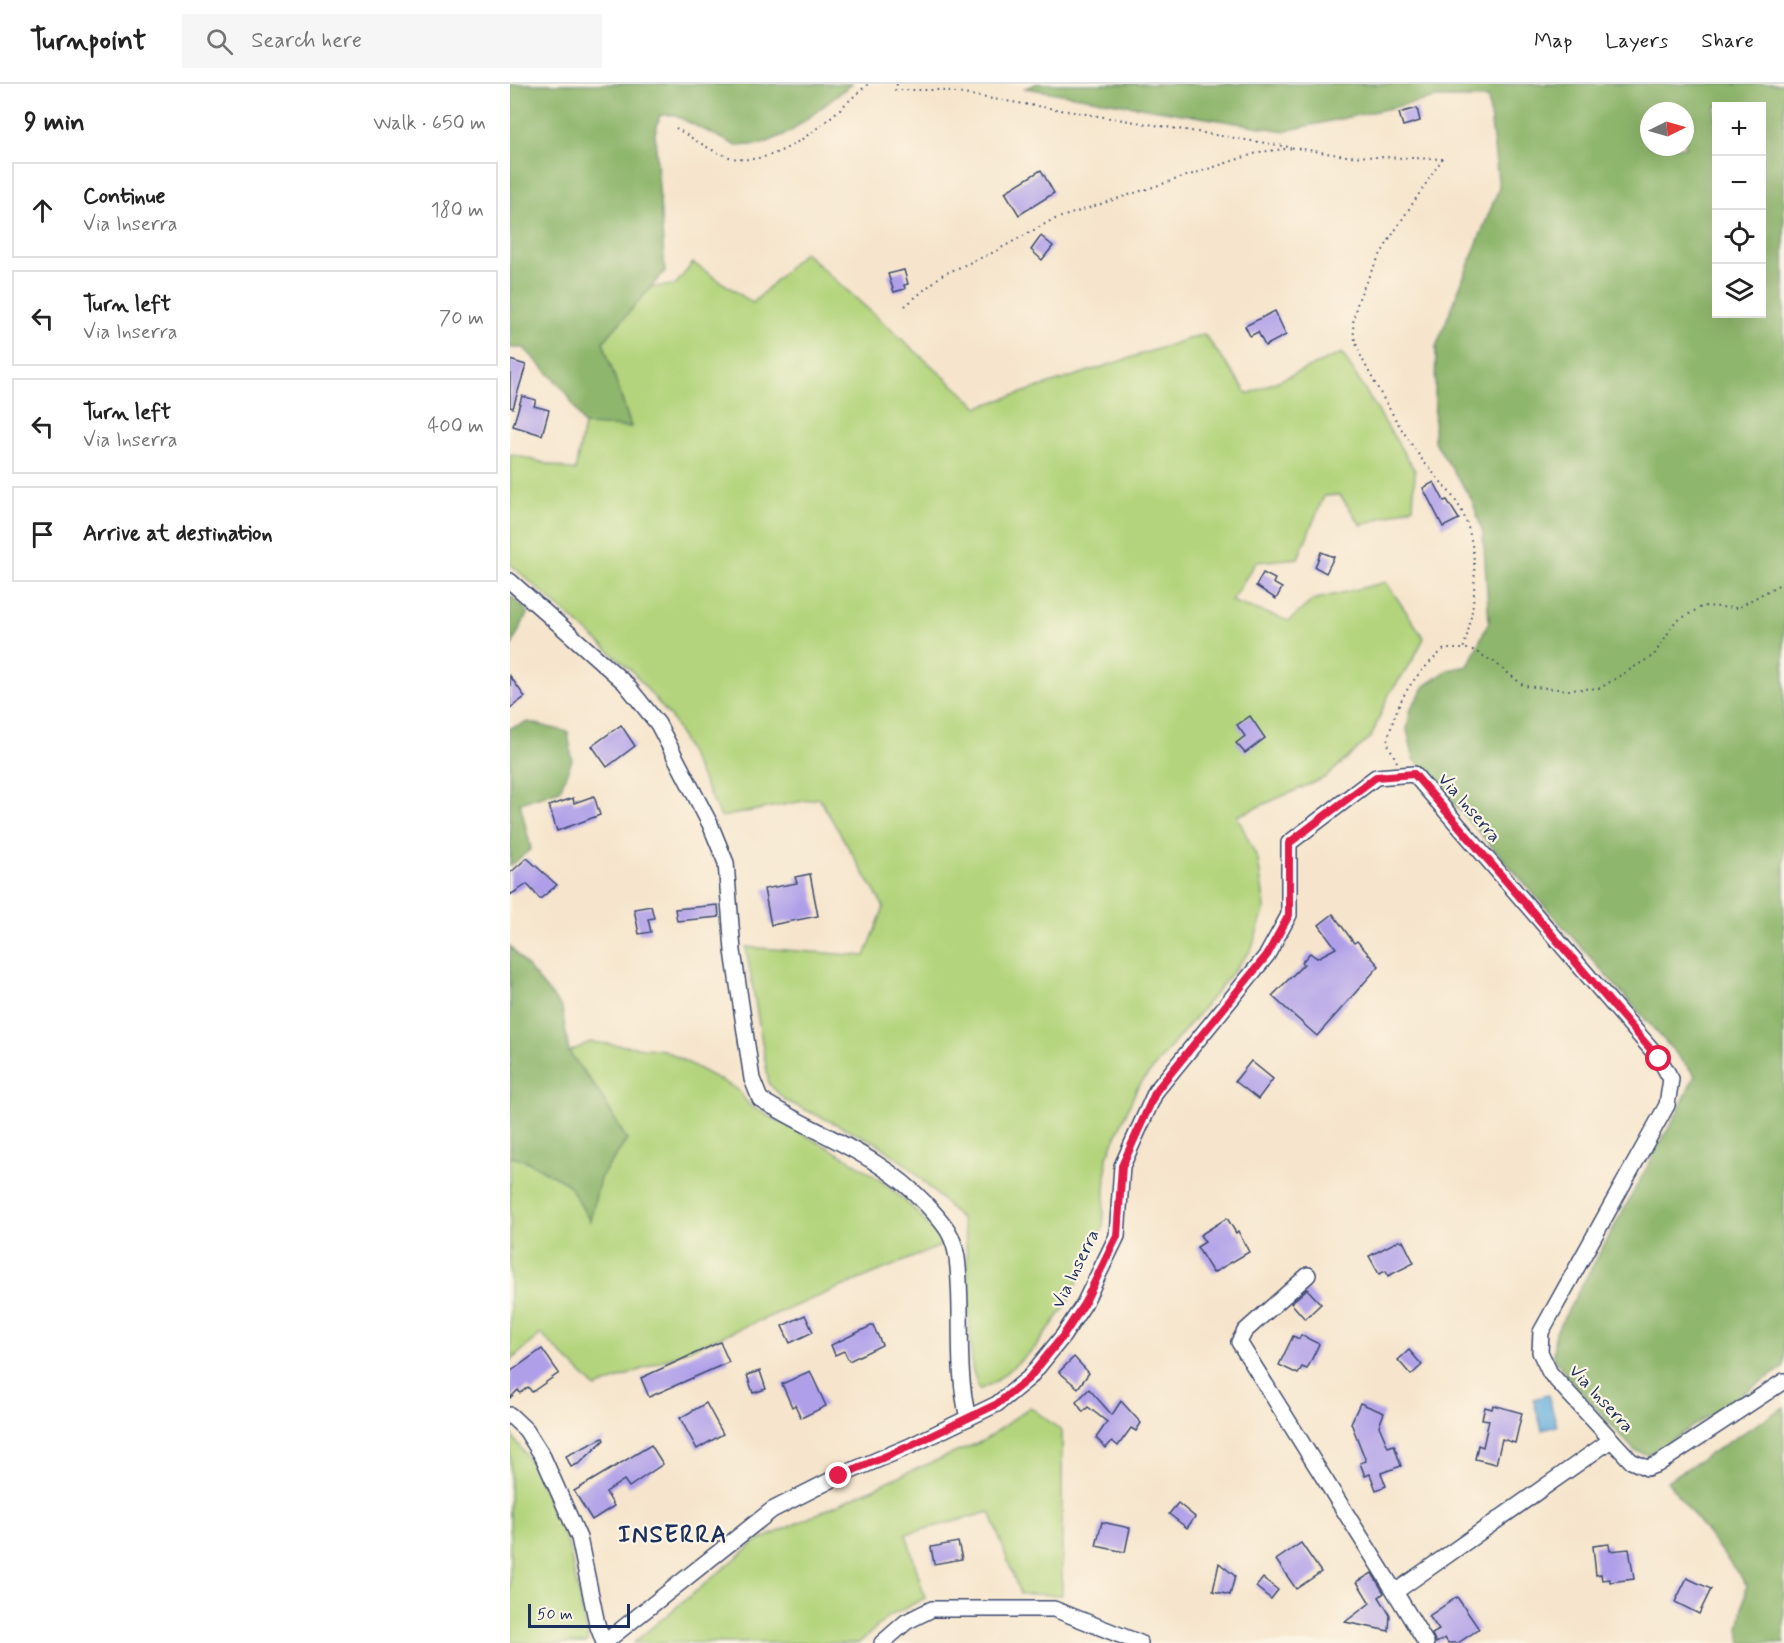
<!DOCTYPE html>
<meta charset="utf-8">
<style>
body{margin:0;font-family:Mynerve,sans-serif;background:#f6f6f6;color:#222}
.controls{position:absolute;right:18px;top:18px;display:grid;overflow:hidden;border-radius:0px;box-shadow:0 6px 24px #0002}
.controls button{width:54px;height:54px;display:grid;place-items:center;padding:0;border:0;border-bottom:2px solid #e0e0e0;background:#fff;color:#222;font:30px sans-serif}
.compass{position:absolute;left:1130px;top:18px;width:54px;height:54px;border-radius:50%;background:#fff;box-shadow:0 6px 24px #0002;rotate:85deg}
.scale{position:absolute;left:18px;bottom:15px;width:102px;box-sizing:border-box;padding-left:6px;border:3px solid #1b2f5e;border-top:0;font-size:16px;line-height:21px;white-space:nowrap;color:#1b2f5e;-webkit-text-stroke:4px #fcf5e5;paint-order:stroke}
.stop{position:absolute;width:18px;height:18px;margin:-14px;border:4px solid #e11d48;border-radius:50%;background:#fff}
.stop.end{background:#e11d48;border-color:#fff;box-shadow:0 2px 6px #0008}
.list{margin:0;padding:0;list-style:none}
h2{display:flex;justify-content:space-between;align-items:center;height:78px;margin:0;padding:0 24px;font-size:26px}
h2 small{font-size:20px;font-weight:400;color:#767676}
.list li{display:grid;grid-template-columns:39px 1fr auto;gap:18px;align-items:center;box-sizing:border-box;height:96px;margin:0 12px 12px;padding:0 12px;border:2px solid #e0e0e0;border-radius:0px}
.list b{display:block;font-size:22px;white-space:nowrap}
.list p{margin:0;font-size:20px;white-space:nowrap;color:#767676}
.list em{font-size:20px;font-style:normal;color:#767676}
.icon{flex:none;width:33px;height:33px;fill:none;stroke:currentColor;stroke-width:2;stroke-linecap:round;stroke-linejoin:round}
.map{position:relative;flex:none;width:1274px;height:1559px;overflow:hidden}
header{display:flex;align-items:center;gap:36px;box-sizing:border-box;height:84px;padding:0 30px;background:#fff;border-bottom:2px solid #e0e0e0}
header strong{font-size:28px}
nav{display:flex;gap:33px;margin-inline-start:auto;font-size:21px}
.search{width:420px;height:54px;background:#f6f6f6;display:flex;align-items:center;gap:15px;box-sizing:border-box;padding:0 21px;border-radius:0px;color:#767676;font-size:22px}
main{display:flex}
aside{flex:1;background:#fff}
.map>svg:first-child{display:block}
</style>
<header>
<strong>Turnpoint</strong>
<div class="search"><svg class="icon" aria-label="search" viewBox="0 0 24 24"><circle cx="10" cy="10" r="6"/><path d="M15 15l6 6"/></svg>Search here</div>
<nav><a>Map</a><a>Layers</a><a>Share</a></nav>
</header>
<main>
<aside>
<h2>9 min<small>Walk · 650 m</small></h2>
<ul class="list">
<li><svg class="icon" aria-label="ahead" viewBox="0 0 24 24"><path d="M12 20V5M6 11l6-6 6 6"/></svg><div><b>Continue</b><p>Via Inserra</p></div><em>180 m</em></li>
<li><svg class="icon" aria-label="left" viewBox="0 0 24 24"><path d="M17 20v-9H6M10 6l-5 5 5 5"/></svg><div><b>Turn left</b><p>Via Inserra</p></div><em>70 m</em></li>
<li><svg class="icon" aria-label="left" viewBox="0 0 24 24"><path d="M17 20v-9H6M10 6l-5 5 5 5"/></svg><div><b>Turn left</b><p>Via Inserra</p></div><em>400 m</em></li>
<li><svg class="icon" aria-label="arrive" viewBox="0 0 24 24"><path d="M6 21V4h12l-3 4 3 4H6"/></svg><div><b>Arrive at destination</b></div></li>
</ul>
</aside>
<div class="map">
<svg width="1274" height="1559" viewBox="0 0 1274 1559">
<rect width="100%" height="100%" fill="#fcf5e5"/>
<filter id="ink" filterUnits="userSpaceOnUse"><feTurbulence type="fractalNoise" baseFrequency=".0167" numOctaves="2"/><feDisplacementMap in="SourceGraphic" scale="12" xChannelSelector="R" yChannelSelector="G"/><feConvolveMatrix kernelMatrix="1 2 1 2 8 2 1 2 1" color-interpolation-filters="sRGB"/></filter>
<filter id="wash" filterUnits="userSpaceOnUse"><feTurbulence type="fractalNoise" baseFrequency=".008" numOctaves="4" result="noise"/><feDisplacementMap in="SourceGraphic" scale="24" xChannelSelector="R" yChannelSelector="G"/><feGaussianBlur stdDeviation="1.35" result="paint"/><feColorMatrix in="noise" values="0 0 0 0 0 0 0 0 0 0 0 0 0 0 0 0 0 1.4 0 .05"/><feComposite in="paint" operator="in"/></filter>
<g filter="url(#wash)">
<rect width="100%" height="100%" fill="#f6e5cc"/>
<g fill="#b3d47c" stroke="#67826d" stroke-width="1.5">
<path d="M294 168 468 323 694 250 738 310 832 269 905 387 903 423 851 441 830 411 814 412 788 474 746 478 721 517 779 537 803 516 876 498 914 554 901 579 879 610 861 653 816 693 727 732 748 776 755 824 741 866 627 1004 597 1073 593 1144 556 1222 524 1265 486 1297 469 1306 462 1284 456 1156 451 1135 399 1083 367 1059 276 1017 259 1000 236 863 355 872 374 823 309 714 211 733 162 635 122 587 0 480V370L65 387 74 341 121 343 93 258 141 203 165 201 183 179 243 219Z"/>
<path d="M80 958 154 966 227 1005 240 1022C310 1060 388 1092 433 1161L86 1304 31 1250 0 1277V1073L15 1076 58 1100 80 1136 90 1094 117 1056 90 1010 59 968Z"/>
<path d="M520 1323 552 1347V1511L510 1510 480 1428 396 1450 415 1514 378 1533 349 1559H123L246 1458 392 1391 473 1357Z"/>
<path d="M0 1348 23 1382 58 1460 78 1555 76 1559H0Z"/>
</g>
<g fill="#8eb66c" stroke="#547265" stroke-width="1.5" fill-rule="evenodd">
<path d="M0 0H342L280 48 253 60 227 62 164 31H150L145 49 155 187 93 258 121 343 74 341 56 308 14 264H0Z"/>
<path d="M526 0H1274V1283L1139 1371 1125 1367 1057 1292 1043 1272 1045 1250 1168 1027 1185 991 904 675 897 646 901 624 915 602 938 586 958 582 979 537 973 449 962 416 924 357 926 263 989 104 978 14H926L775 47 515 4ZM1206 22H1252V230H1206ZM1139 27H1175V63H1139Z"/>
<path d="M0 511 18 528 0 565Z"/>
<path d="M18 638 58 648 62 676 50 706 10 719 21 765 0 782V644Z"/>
<path d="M0 862 52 924 59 968 90 1010 117 1056 90 1094 80 1137 58 1100 15 1076 0 1073Z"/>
<path d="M1274 1323V1559H1231L1229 1545 1237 1501 1157 1397Z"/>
</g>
<path fill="#65aedd" stroke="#406e9e" stroke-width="1.5" d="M1038 1311 1047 1342 1032 1346 1023 1315Z"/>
<g id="blocks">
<g fill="#af9fe9">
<path d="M907 24 910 37 893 42 889 29Z"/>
<path d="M531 86 544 109 509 131 495 108Z"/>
<path d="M531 152 543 162 532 176 521 166Z"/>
<path d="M394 186 398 200 394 201 395 205 384 208 378 190Z"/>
<path d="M765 227 776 251 755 262 748 248 740 252 735 242Z"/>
<path d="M0 276 16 281 3 324 0 323Z"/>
<path d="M12 312 26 316 24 322 39 326 32 351 3 342Z"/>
<path d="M924 398 934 417 937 416 949 435 933 443 913 404Z"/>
<path d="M811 468 824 473 816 489 805 483Z"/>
<path d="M753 489 765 495 763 499 772 504 766 515 746 502Z"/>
<path d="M0 592 15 613 0 624Z"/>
<path d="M740 632 755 654 735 669 726 659 735 652 727 641Z"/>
<path d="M111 641 125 662 97 683 82 662Z"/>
<path d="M84 712 90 731 47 747 39 722 63 714 64 719Z"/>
<path d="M17 774 47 801 30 815 17 800 0 811V789Z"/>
<path d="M300 790 308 832 261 841 254 805 287 799 285 793Z"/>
<path d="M208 821 209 833 167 837 165 825Z"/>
<path d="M141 822 144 834 138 835 141 848 129 850 124 825Z"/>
<path d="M823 830 844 859 847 857 869 882 807 952 762 912 794 880 792 878 800 869 807 874 826 864 809 841Z"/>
<path d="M741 977 763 995 748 1015 725 997Z"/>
<path d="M717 1134 726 1149 728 1147 739 1168 703 1189 687 1163 695 1158 690 1151Z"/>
<path d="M888 1157H893L904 1179 878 1192 876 1187 869 1190 859 1172Z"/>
<path d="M797 1205 811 1220 795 1235 781 1219Z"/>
<path d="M295 1231 303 1248 280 1259 272 1242Z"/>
<path d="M363 1241 372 1261 339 1277 334 1267 325 1271 321 1261Z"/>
<path d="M791 1251 809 1260 797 1285 792 1283 788 1290 769 1281 783 1252 789 1255Z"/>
<path d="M210 1258 219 1278 139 1313 131 1294Z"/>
<path d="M32 1265 49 1289 22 1308 18 1303 10 1309 8 1306 0 1314V1288Z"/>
<path d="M899 1266 912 1281 901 1291 888 1276Z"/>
<path d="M564 1273 579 1289 568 1304 549 1288Z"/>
<path d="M250 1287 256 1305 243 1309 237 1291Z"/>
<path d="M300 1287 316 1322 291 1334 285 1321 282 1323 272 1300Z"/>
<path d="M579 1305 602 1331 611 1317 631 1339 626 1347 621 1344 608 1362 602 1357 596 1364 586 1354 597 1338 578 1323 573 1328 566 1318Z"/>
<path d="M196 1319 213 1350 187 1365 170 1334Z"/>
<path d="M850 1319 874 1329 869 1342 878 1363 884 1361 891 1382 871 1389 876 1402 866 1406 860 1390 855 1392 850 1379 856 1377 841 1339Z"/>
<path d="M983 1321 1012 1329 1005 1359 992 1355 986 1380 965 1375 968 1361 973 1363 979 1336 972 1335 975 1323 982 1325Z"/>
<path d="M93 1354 94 1356 70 1379 61 1383 56 1372Z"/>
<path d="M141 1361 153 1380 119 1403 114 1396 96 1408 104 1422 82 1436 64 1407Z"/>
<path d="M668 1419 685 1433 677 1444 659 1430Z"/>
<path d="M592 1438 620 1444 615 1468 586 1462Z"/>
<path d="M448 1458 452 1475 424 1480 421 1463Z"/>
<path d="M791 1459 811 1488 786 1505 766 1476Z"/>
<path d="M1099 1460 1100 1467 1119 1465 1124 1495 1100 1498V1495L1092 1496 1091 1490 1086 1491 1083 1462Z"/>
<path d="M709 1479 725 1492 720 1511 703 1507Z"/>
<path d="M862 1489 874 1509 869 1513 880 1531 879 1547 835 1538 860 1519 847 1498Z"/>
<path d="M753 1494 768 1506 761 1515 746 1503Z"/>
<path d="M1177 1494 1201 1505 1189 1530 1165 1518Z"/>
<path d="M947 1513 969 1545 948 1559H938L935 1554 926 1559 922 1550 929 1546 919 1532Z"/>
</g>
</g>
</g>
<g filter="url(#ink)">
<use href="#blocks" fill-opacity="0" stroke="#3c4a6e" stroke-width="1.5"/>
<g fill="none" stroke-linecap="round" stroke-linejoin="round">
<g stroke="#3c4a6e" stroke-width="18">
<g id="minor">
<path d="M0 497 115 599 148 640 200 740 216 779 223 867 242 995 250 1015C307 1051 368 1069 416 1120 433 1139 443 1148 447 1174 454 1228 445 1281 458 1334"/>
<path d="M798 1191 735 1247 729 1258 885 1508"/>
<path d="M0 1331 16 1346 33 1373 69 1454 87 1540 94 1559"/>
<path d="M94 1559 262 1426 329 1392 398 1363 487 1320 519 1294 553 1252 574 1220 607 1152 612 1082 646 1007 757 871 779 831V759L866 693 904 690 1149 974 1161 995 1157 1021 1031 1248 1030 1268 1040 1289 1121 1377 1137 1384 1148 1380 1274 1297"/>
<path d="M372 1559 396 1538 422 1525H544L630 1559"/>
<path d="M916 1559 885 1508 1101 1356"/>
</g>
</g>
<g stroke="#3c4a6e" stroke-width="2" stroke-dasharray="1.5 4.5" stroke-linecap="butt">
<path d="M387 0 385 6H428L835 72 932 75C907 115 855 184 845 228 839 251 849 269 859 288 875 318 891 346 911 374 925 393 944 409 954 432 970 470 966 527 953 565"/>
<path d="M166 44C184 55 207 72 228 75 278 80 324 29 358 0"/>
<path d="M395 222 432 191 482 169 542 136 750 68 783 64"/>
<path d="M887 678 877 658C889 612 899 597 934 565H961L984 578 1014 602 1058 606 1090 604 1144 571 1165 538 1193 522 1227 524 1274 498"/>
</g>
<use href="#minor" stroke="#fff" stroke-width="15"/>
</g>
</g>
<g fill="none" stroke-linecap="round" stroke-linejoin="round" filter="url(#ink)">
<path stroke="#e11d48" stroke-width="8" d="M329 1392 398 1363 487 1320 519 1294 553 1252 574 1220 607 1152 612 1082 646 1007 757 871 779 831V759L866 693 904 690 1149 975"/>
</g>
<g text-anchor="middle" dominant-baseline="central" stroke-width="4.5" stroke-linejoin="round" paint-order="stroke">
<g font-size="18" fill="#1b2f5e" stroke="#fcf5e5">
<text transform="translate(959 724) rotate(49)">Via Inserra</text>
<text transform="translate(566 1185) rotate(-64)">Via Inserra</text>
<text transform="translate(1091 1315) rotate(47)">Via Inserra</text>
</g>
<g font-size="24" font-weight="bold" letter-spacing="1.5" fill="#1b2f5e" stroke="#fcf5e5">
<text x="163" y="1451">INSERRA</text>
</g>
</g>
</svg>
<div class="controls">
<button>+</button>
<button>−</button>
<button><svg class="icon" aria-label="locate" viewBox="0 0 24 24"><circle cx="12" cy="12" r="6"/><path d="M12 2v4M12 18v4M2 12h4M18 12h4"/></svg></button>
<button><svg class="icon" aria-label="layers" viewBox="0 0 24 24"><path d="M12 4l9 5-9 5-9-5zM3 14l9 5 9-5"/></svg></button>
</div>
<svg class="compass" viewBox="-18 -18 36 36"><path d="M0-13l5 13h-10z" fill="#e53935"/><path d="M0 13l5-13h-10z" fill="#767676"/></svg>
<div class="scale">50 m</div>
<div class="stop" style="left:1149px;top:975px"></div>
<div class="stop end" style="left:329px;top:1392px"></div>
</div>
</main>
